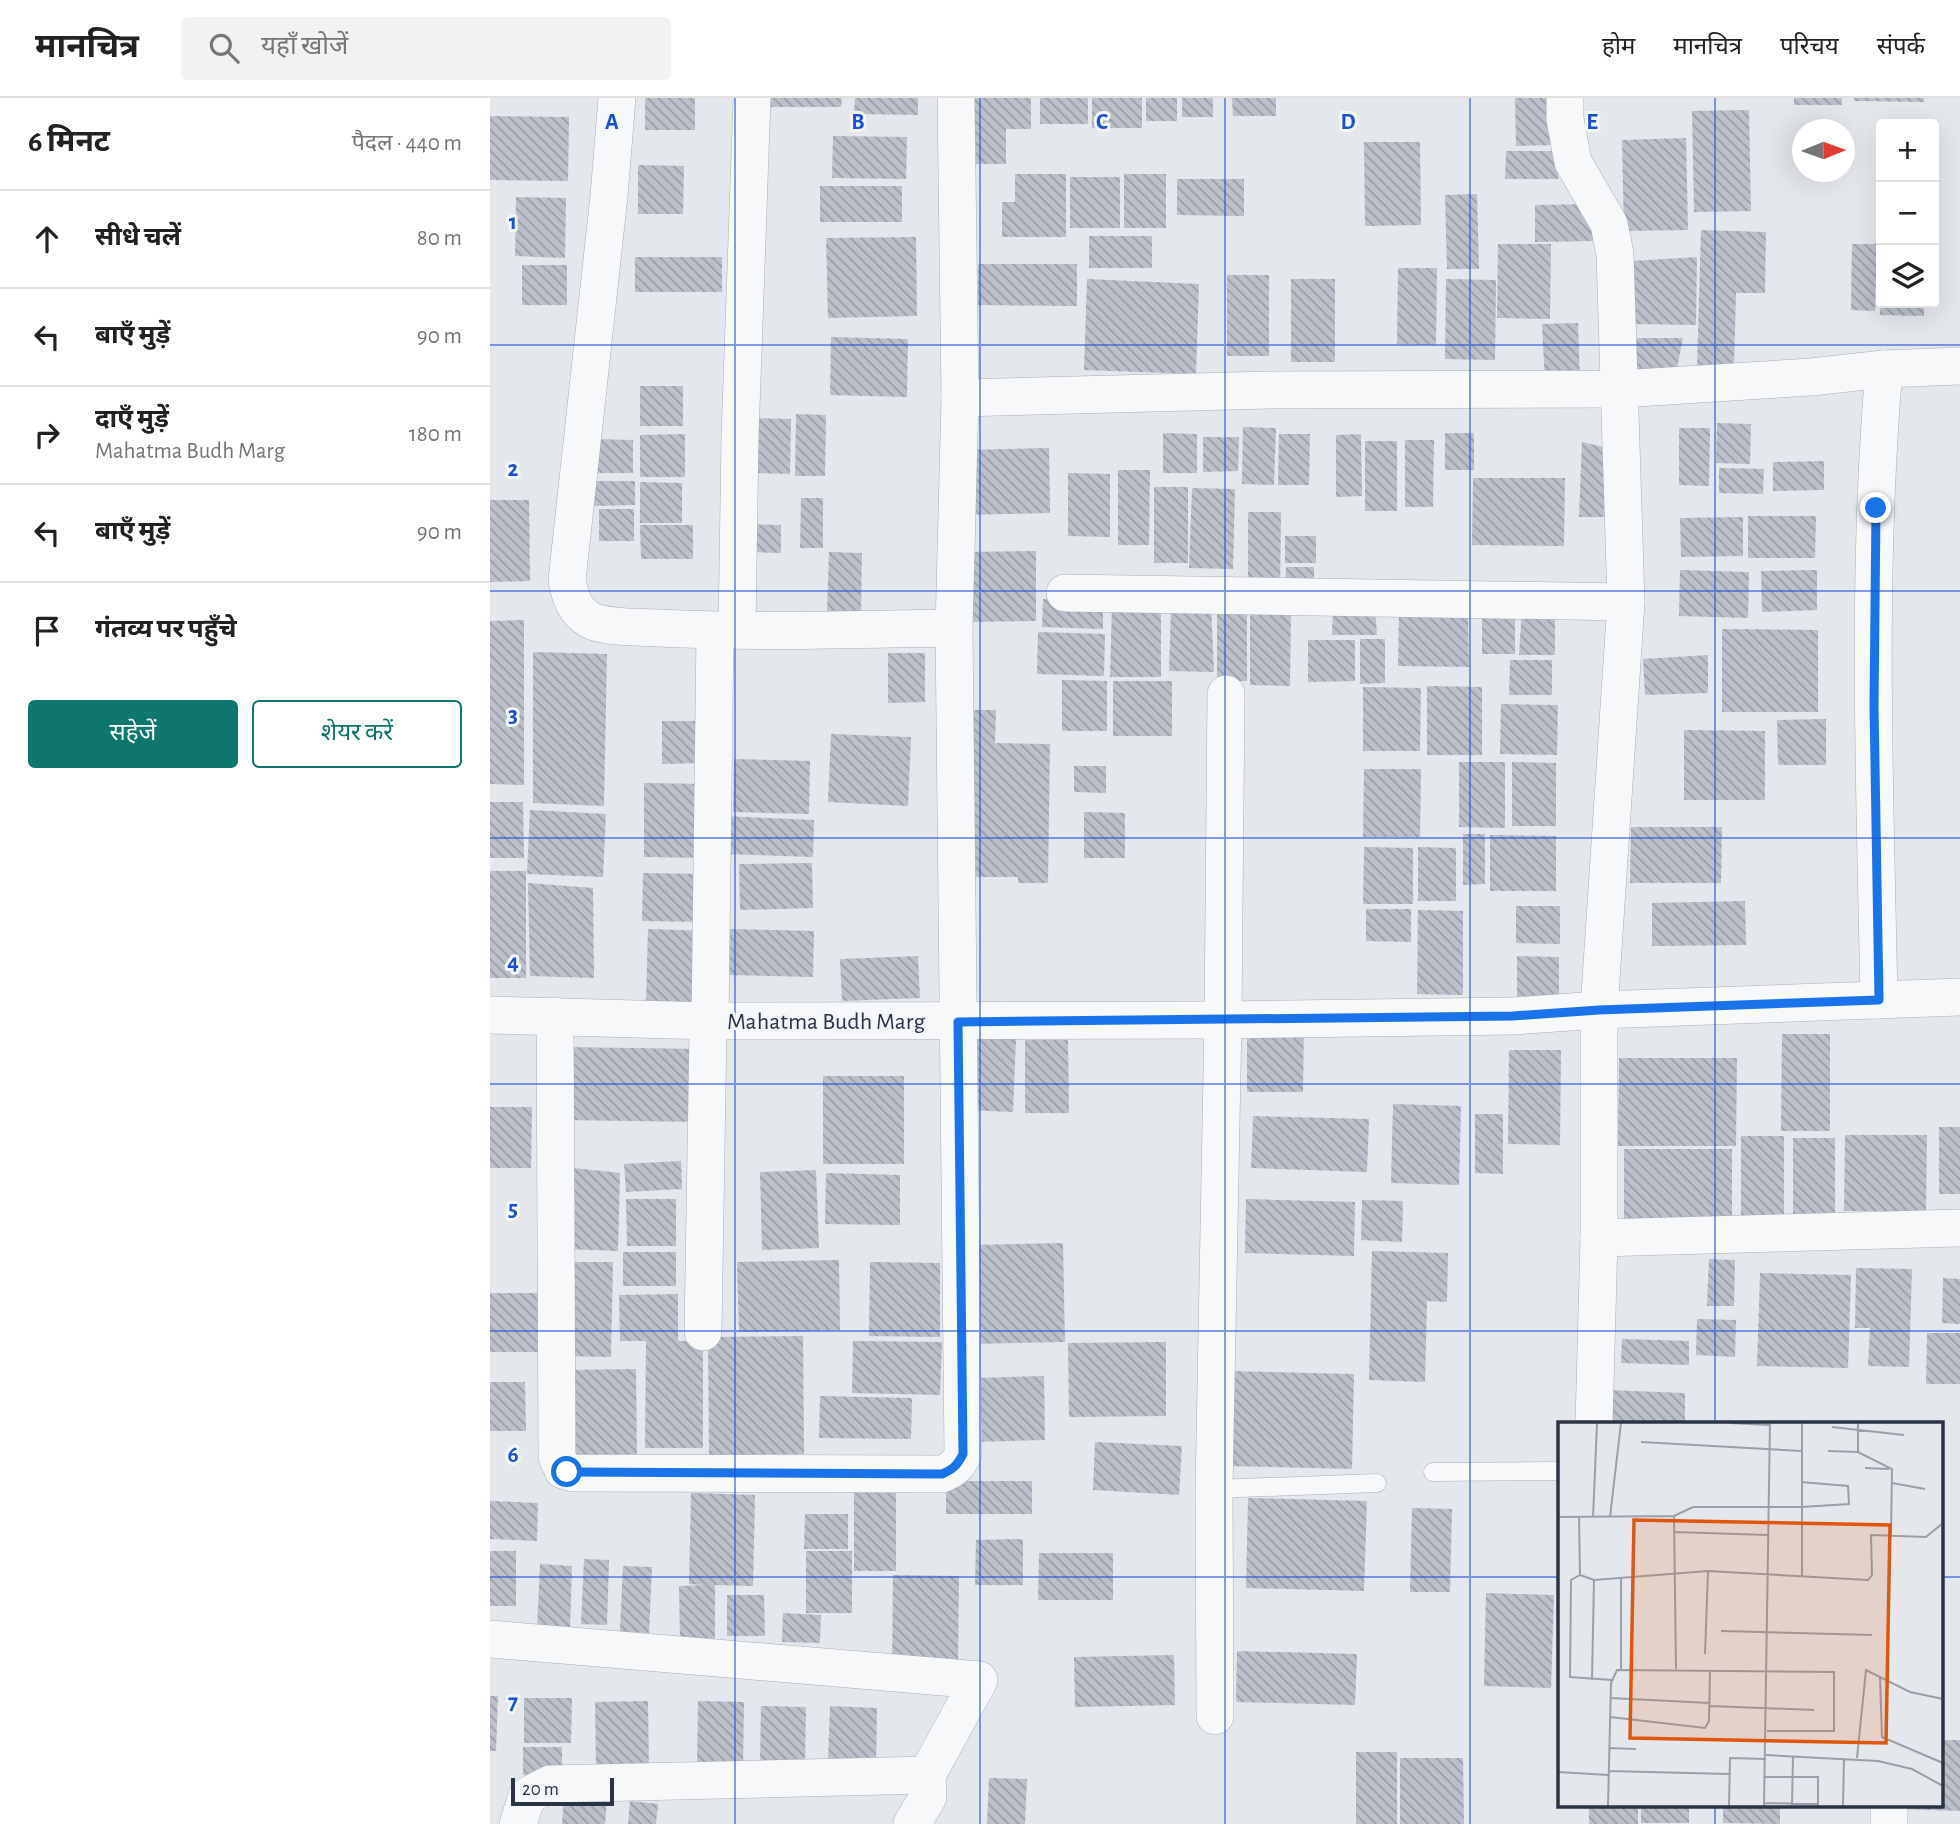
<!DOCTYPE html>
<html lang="hi">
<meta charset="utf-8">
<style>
body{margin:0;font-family:"Alegreya Sans","Noto Sans Devanagari",sans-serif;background:#f2f2f2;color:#222}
.controls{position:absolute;right:21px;top:21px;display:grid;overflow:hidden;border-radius:7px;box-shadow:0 7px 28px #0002}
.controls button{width:63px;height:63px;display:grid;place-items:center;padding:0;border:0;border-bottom:2px solid #e0e0e0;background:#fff;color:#222;font:35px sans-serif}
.compass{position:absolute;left:1302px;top:21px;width:63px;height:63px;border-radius:50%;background:#fff;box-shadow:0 7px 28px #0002;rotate:89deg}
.scale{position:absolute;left:21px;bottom:18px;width:103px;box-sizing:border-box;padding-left:7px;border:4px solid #2b3445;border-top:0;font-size:19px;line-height:24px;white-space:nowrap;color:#2b3445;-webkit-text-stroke:5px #f4f6f9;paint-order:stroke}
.stop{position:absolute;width:21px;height:21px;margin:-16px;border:5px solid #1a73e8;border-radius:50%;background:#fff}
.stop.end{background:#1a73e8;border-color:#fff;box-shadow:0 2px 7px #0008}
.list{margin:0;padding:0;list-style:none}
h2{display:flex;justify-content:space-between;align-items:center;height:91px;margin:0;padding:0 28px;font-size:30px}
h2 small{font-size:23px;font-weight:400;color:#767676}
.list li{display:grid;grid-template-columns:46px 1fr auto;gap:21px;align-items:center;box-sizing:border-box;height:98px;padding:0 28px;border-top:2px solid #e0e0e0}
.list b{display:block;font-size:26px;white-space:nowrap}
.list p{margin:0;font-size:23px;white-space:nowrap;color:#767676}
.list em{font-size:23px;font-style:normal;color:#767676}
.actions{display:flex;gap:14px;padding:21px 28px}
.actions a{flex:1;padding:16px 0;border:2px solid #0f766e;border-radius:7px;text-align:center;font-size:24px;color:#0f766e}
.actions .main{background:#0f766e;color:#fff}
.icon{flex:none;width:38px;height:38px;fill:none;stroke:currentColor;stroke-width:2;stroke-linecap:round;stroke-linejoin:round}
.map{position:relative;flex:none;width:1470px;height:1726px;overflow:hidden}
header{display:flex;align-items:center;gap:42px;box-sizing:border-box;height:98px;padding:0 35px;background:#fff;border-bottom:2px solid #e0e0e0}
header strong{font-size:33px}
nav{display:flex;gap:38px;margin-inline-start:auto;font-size:24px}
.search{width:490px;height:63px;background:#f2f2f2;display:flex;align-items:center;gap:18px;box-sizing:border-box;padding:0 24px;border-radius:7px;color:#767676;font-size:26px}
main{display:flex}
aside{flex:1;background:#fff}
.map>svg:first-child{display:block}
</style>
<header>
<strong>मानचित्र</strong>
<div class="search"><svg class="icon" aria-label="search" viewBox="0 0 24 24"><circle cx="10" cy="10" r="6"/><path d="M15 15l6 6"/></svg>यहाँ खोजें</div>
<nav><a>होम</a><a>मानचित्र</a><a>परिचय</a><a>संपर्क</a></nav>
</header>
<main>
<aside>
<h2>6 मिनट<small>पैदल · 440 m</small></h2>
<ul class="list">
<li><svg class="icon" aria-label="ahead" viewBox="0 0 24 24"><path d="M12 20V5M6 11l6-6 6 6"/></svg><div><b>सीधे चलें</b></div><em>80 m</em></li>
<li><svg class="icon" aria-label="left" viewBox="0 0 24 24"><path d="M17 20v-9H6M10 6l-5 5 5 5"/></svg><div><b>बाएँ मुड़ें</b></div><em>90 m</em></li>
<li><svg class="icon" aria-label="right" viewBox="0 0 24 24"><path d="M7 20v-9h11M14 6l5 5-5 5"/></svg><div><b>दाएँ मुड़ें</b><p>Mahatma Budh Marg</p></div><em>180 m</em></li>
<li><svg class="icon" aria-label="left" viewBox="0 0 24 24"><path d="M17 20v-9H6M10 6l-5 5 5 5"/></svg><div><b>बाएँ मुड़ें</b></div><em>90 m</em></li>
<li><svg class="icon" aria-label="arrive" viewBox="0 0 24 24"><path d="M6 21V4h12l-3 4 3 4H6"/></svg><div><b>गंतव्य पर पहुँचे</b></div></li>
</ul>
<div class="actions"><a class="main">सहेजें</a><a>शेयर करें</a></div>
</aside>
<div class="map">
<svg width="1470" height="1726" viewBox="0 0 1470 1726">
<defs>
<pattern id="building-back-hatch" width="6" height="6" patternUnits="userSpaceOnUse" patternTransform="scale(1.75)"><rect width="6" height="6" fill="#bbc0ca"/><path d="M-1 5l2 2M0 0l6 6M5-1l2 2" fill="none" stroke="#989da6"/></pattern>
</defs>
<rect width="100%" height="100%" fill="#e4e7ec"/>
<g fill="url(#building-back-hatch)">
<rect x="155" y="0" width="50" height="32"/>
<path d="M280 0H352L351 9H280Z"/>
<path d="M365 0H428V17L364 16Z"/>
<path d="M472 0H541V31H516V66H472Z"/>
<rect x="550" y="0" width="48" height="26"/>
<rect x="602" y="0" width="50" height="30"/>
<rect x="656" y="0" width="31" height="23"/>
<rect x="692" y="0" width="31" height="19"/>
<path d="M742 0H786V18H743Z"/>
<path d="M1025 0H1062L1064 47 1026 48Z"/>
<rect x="1304" y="0" width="48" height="7"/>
<path d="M1364 0H1434V4L1364 3Z"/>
<path d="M1259 12 1261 113 1204 114 1202 13Z"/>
<path d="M0 18 79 19 78 83 0 82Z"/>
<path d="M343 38 417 39 416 81 342 80Z"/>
<path d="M1196 40 1198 132 1134 133 1132 42Z"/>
<path d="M874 44H930L931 127 875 128Z"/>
<path d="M1016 53H1068V81H1015Z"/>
<path d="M148 67 194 68 193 116H148Z"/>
<path d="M525 76H576V139H512V104H525Z"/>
<rect x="634" y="76" width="42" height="54"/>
<rect x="580" y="79" width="50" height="51"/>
<path d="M687 81H754V118L687 117Z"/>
<rect x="330" y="88" width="82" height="36"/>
<path d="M987 96 989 171H957L955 97Z"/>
<path d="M26 99 76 100 75 160 25 158Z"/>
<path d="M1105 106 1106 143 1045 144V107Z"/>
<path d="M1211 132 1276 134 1275 195H1246L1244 269 1207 268Z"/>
<rect x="599" y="138" width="63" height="32"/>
<path d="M426 139 427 218 338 220 336 140Z"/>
<path d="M1008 146H1061L1060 221 1007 220Z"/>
<path d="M1362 146H1387L1385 213 1361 212Z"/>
<rect x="145" y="159" width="87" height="35"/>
<path d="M1207 159 1206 227 1141 226 1142 163Z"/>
<path d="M488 166H587V208L488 207Z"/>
<rect x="32" y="167" width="45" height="40"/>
<path d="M908 170H947L946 247 907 246Z"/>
<rect x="737" y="177" width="42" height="81"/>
<path d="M597 181 709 186 706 276 594 272Z"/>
<rect x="801" y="181" width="44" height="83"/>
<path d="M956 181 1006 182 1005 262 955 261Z"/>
<path d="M1390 205H1434V218L1390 217Z"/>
<path d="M1088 225 1090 285 1055 286 1052 226Z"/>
<path d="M341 239 418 241 417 299 340 297Z"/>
<path d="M1147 240H1193L1187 270 1142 273Z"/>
<rect x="150" y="288" width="43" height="40"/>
<path d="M306 316 336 317 335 378H305Z"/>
<path d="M267 320 301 321 300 376 266 375Z"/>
<path d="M1227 325 1261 326 1260 366 1226 365Z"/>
<path d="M753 329 786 330 784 387 752 386Z"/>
<path d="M1189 330H1220L1219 388 1189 387Z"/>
<path d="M673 335 707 336V375H673Z"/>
<rect x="955" y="335" width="29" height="37"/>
<path d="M195 336V379H150V337Z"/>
<path d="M789 336H820L819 387H788Z"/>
<path d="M871 336 872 398 846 399V337Z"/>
<path d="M713 339H749L748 373 713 374Z"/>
<path d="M106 341 143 342V375H106Z"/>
<path d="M915 342H944L943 409H915Z"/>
<rect x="875" y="343" width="32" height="70"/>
<path d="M1092 344 1114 349 1120 419H1089Z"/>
<path d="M559 350 560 415 475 417 474 352Z"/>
<path d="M1334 363V392L1283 393V364Z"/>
<path d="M1229 370 1274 371 1273 396 1229 395Z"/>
<path d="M628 372H660L659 447H628Z"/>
<path d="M578 375 620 376V439L578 438Z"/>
<path d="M983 380H1075L1074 448 982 447Z"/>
<path d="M101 383H145V407L101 408Z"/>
<path d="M150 384 192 385V425H150Z"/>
<rect x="664" y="389" width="34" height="76"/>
<path d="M702 390 745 391 743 471 699 470Z"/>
<path d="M311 400H333V450H310Z"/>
<path d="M0 402H39L40 483 0 484Z"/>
<rect x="109" y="411" width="35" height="32"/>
<path d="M758 414H791L790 497H758Z"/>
<path d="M1258 418H1326L1325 460H1258Z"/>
<path d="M1253 419V458L1191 459 1190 420Z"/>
<path d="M257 426 291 427V455L257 454Z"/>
<path d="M150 427H203V461H151Z"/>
<rect x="795" y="438" width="31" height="27"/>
<path d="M546 453V523L475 524V454Z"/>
<path d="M339 454 372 455 371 515 337 514Z"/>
<path d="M796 469H824V496L795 495Z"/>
<path d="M1190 472 1259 474 1258 520 1189 518Z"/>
<path d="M1327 472V512L1272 514 1271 473Z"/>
<path d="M553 501 613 503V531L552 529Z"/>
<path d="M671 504V579H620L622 505Z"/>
<path d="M721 506 724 574 679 573 681 509Z"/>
<path d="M1025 507V556H992V512Z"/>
<rect x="727" y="510" width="30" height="73"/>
<path d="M760 510 801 511 800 588 760 587Z"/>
<path d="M843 510H885L887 537H842Z"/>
<path d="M1032 511H1065V557H1029Z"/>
<path d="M978 512 979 569 908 568 909 515Z"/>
<path d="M34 522V687L0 686V523Z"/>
<path d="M1232 531 1328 532V614H1232Z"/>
<path d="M548 534 615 536 614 578 547 576Z"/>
<path d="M870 541H895V585L870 586Z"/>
<path d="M818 542H865V583L818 584Z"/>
<path d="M43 554 117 556 114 708 43 705Z"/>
<path d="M398 555H435V604L398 605Z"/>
<path d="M1218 557V595L1155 597 1153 561Z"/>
<path d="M1020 562H1062V597H1019Z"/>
<path d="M572 582 617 583V633H572Z"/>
<rect x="623" y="583" width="59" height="55"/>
<path d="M937 588 992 589V657H937Z"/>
<path d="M873 589 931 590 930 653H873Z"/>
<path d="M1011 606 1068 607 1067 657 1010 656Z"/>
<path d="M468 612H506L505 645 560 646 558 785H528V779H479Z"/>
<path d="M1336 621V667H1288L1287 622Z"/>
<path d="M172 623H211L212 665 172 666Z"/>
<path d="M1194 632 1275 633V702H1194Z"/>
<path d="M341 636 421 639 418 708 338 704Z"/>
<path d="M244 661 320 663 319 716 243 714Z"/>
<path d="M969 664H1015V730L969 729Z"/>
<path d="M1022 664 1066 665V728H1022Z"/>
<path d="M584 668H616V695L584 694Z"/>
<path d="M874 671H931L930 739H873Z"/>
<path d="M154 685 217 686V760L154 759Z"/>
<path d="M0 704H33L34 760H0Z"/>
<path d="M40 712 116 716 113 779 37 776Z"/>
<path d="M594 714 635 715V760H594Z"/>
<path d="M234 718 324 722 323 759 233 756Z"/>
<path d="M1141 729H1232L1231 785H1140Z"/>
<path d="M973 736H995V786L973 787Z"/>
<path d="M1000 737 1066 738V793H1000Z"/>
<path d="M874 749 923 750V806H873Z"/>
<path d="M928 749 966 750V803H928Z"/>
<path d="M322 765 323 810 250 812 249 766Z"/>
<rect x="0" y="773" width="36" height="107"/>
<path d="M153 775 215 776 214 824 152 823Z"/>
<path d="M38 785 103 790 104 880 40 878Z"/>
<path d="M1255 803 1256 847 1162 848V805Z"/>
<path d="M1026 808H1070V846L1026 845Z"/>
<path d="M876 811H921V844L876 843Z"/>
<path d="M928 812 973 813V897L927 896Z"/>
<path d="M158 831 217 833 215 906 156 904Z"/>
<path d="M237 831 324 833 323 879 236 877Z"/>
<path d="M428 858 430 900 352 903 350 861Z"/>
<path d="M1027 858 1069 859V910L1027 909Z"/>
<path d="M757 928H814L813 994H757Z"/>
<path d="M1292 936H1340V1033H1291Z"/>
<path d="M476 940 526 941 523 1014 474 1012Z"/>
<path d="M535 942H578L579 1015H535Z"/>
<path d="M72 949 213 951 212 1024 71 1022Z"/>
<path d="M1019 952H1071L1070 1047 1018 1046Z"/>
<path d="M1129 960H1247L1246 1048H1128Z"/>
<rect x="333" y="978" width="81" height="88"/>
<path d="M903 1006 971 1008 969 1087 901 1085Z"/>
<path d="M0 1009H42L41 1070H0Z"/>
<path d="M985 1016H1013V1076L985 1075Z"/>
<path d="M763 1018 879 1021 877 1074 761 1070Z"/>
<rect x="1449" y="1029" width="21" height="67"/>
<path d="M1355 1037H1437L1436 1113H1354Z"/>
<rect x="1251" y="1038" width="43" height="94"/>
<rect x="1303" y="1040" width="42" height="85"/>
<path d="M1134 1051H1242V1130L1134 1129Z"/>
<path d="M191 1063 192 1091 136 1094 134 1066Z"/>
<path d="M75 1069 130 1075 128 1153 75 1151Z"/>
<path d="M326 1072 329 1150 272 1152 270 1074Z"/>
<path d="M336 1075 410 1077V1127L335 1126Z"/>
<path d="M136 1101H186V1148H137Z"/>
<path d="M756 1101 865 1104 864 1158 755 1155Z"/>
<path d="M872 1102 913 1103 912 1144 871 1142Z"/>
<path d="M573 1145 575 1244 481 1246 479 1147Z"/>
<path d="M882 1153 958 1155 957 1204 937 1203 935 1284 879 1282Z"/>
<rect x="133" y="1154" width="53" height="34"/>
<path d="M1219 1161 1245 1162 1244 1208H1217Z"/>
<path d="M349 1162 350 1232 249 1234 247 1164Z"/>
<path d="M70 1164H123L121 1259 68 1258Z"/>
<path d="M380 1164 450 1165V1239L379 1238Z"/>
<path d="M1366 1170 1422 1171 1419 1269 1378 1268 1380 1230H1365Z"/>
<path d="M1270 1175 1361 1177 1358 1270 1267 1268Z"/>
<path d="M1453 1180 1470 1181V1226L1452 1225Z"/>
<rect x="0" y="1195" width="49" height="59"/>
<path d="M188 1196V1243H213V1350H155L156 1243H130L129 1197Z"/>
<path d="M1207 1221 1246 1222 1245 1259 1206 1257Z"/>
<path d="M1437 1235H1470V1286H1436Z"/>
<path d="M313 1238 314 1356 219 1357 218 1239Z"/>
<path d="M1132 1241 1199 1243V1267L1131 1265Z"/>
<path d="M363 1243 452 1244 450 1297 362 1295Z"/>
<path d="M676 1244V1318L579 1319 578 1245Z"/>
<path d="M146 1271 147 1362 74 1363 73 1272Z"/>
<path d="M738 1273 864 1276 862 1371 736 1368Z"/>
<path d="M554 1278 555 1342 485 1344 484 1280Z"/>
<path d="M0 1284H35L36 1333H0Z"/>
<path d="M1116 1292 1195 1295V1325H1115Z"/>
<path d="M330 1298 422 1300 421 1341 329 1340Z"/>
<path d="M605 1344 692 1348 689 1397 603 1392Z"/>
<rect x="456" y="1383" width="86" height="33"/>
<path d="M364 1390 406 1391V1473H364Z"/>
<path d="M201 1395 265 1397 263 1488 225 1487V1542H190L189 1488 216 1487 199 1486Z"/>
<path d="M758 1400 877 1403 874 1493 756 1490Z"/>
<path d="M0 1403 48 1405 47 1443 0 1441Z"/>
<path d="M922 1410 962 1411 960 1494H920Z"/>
<path d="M315 1416H358V1451H314Z"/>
<path d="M533 1441V1487H485L486 1442Z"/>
<rect x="0" y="1453" width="26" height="55"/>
<rect x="316" y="1453" width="46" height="62"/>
<path d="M549 1455H623V1502H548Z"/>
<path d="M94 1461 119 1462 117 1527 91 1526Z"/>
<path d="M50 1466 82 1468 80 1533 47 1532Z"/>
<path d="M133 1468 162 1469 159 1535 130 1534Z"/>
<path d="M403 1477 469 1478 468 1569H402Z"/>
<path d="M996 1495 1064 1497 1061 1590 994 1588Z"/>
<path d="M237 1497H274L275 1538H237Z"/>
<path d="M293 1515 331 1517 330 1545 292 1544Z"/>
<path d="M747 1553 867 1556 865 1607 746 1604Z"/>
<path d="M684 1557 685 1607 585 1609 584 1559Z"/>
<path d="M0 1598H8L6 1653H0Z"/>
<path d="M34 1600H82L81 1645H34Z"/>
<path d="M158 1603 159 1674H106L105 1604Z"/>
<path d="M208 1603 254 1604 253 1673H207Z"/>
<path d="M271 1608 316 1609 315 1664 270 1663Z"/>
<path d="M340 1608 387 1610 386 1667 338 1665Z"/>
<path d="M1451 1642H1470V1713L1408 1711V1707H1451Z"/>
<path d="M33 1649H72V1678L33 1677Z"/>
<rect x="866" y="1654" width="41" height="72"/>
<path d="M910 1660H973L974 1726H910Z"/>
<path d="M499 1680 537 1681 535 1726H497Z"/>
<path d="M74 1699 117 1702 115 1726H72Z"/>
<path d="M140 1703 168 1706 166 1726H138Z"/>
<rect x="1099" y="1707" width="49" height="19"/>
<rect x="1151" y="1707" width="48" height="18"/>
<path d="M1233 1707H1290V1726L1233 1725Z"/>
</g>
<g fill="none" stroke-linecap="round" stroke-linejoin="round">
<g stroke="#a9aeb7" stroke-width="19">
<g id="lane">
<path d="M943 1374 1069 1373"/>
<path d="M724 1391 887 1385"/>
</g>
</g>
<g stroke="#a9aeb7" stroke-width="38">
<g id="street">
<path d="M127 0 119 98 77 482C80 498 84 513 100 522 114 530 152 529 169 530 267 535 365 531 464 530"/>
<path d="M1075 0V21L1083 64 1119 126 1125 156 1136 504 1109 912V1140L1104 1325"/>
<path d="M470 300 779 292 1130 291 1321 279 1394 271 1470 268"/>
<path d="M575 495 1136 504"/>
<path d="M247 532 250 339 262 0"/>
<path d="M1389 902C1385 692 1376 481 1394 271"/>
<path d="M0 917 220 923 733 922 1023 918 1109 912 1470 899"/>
<path d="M65 918 67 1359 73 1372 83 1375 452 1376C464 1371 468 1367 473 1356L464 530 470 300 466 0"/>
<path d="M1109 1140 1470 1130"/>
<path d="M213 1234 218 932 220 923 225 533"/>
<path d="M0 1541 489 1582 437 1677 438 1699 422 1726"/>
<path d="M725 1618 724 1391 733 922 736 596"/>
<path d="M1399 1707V1726"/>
<path d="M28 1726 37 1698 60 1686 437 1677"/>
</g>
</g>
<use href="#lane" stroke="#f7f8fa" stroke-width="18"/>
<use href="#street" stroke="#f7f8fa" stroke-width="37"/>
</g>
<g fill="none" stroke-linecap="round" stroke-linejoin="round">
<path stroke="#1a73e8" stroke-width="9" d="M77 1374 452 1376C464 1371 468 1366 473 1356L468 924 1023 918 1109 912 1389 902 1384 608 1386 410"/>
</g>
<path fill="none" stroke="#1d4ed8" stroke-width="2" stroke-opacity="0.55" d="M245 0V1726M490 0V1726M735 0V1726M980 0V1726M1225 0V1325M0 247H1470M0 493H1470M0 740H1470M0 986H1470M0 1233H1470M0 1479H1069M1451 1479H1470M1225 1707V1726"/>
<g text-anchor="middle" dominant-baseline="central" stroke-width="6" stroke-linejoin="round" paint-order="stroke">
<g font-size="24" fill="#2b3445" stroke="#f4f6f9">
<text x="336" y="924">Mahatma Budh Marg</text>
</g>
</g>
<g transform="translate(1068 1324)">
<rect width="385" height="385" fill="#e4e7ec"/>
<path fill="none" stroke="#9a9fa9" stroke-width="2" d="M172 1 212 3M274 5 346 13M83 20 243 29M270 29 300 30 334 47 333 113M300 30V1M307 46 331 47M243 60 290 64 291 82 244 85V155M334 61 367 67M116 94 118 247M0 95 116 94 135 85H244V1M21 95 22 153 36 158 150 149 310 158 314 153 313 113 368 115 385 101M52 95 63 1M35 96 39 1M116 110 210 113M22 153 13 158 12 255 54 258M63 157V247M163 209 314 213M147 232 150 149M322 256 324 315 385 341M34 258 36 158M52 276 152 281M152 284 256 288M52 295 147 306 151 299 152 249M51 326 78 327M208 333 320 339 354 347 385 364M299 336 308 248 352 270 385 277M51 349 171 352M0 350 50 353M207 355H260V384M206 381 260 382M234 383 235 335M50 384 53 261 59 248 276 250V309H209M171 384 172 336 208 337M206 384 212 1M285 384 286 336"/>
<path fill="#df570f" fill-opacity="0.15" stroke="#df570f" stroke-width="3.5" d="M76 98 332 103 328 321 72 316Z"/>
<rect width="385" height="385" fill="none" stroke="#2b3445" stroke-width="3.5"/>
</g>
<g font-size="23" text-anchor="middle" font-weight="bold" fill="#1d4ed8" stroke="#f4f6f9" stroke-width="6" stroke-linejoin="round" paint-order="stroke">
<text x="122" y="31">A</text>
<text x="368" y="31">B</text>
<text x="612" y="31">C</text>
<text x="858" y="31">D</text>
<text x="1102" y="31">E</text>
<text x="23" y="131">1</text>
<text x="23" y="378">2</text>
<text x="23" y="624">3</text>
<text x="23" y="871">4</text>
<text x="23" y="1118">5</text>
<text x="23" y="1364">6</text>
<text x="23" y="1611">7</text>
</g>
</svg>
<div class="controls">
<button>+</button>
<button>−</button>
<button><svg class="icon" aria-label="layers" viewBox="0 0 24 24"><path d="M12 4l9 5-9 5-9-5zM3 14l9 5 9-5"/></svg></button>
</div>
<svg class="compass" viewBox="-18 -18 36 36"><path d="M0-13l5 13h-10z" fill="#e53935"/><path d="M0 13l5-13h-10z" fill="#767676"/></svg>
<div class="scale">20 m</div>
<div class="stop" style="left:77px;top:1374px"></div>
<div class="stop end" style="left:1386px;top:410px"></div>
</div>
</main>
